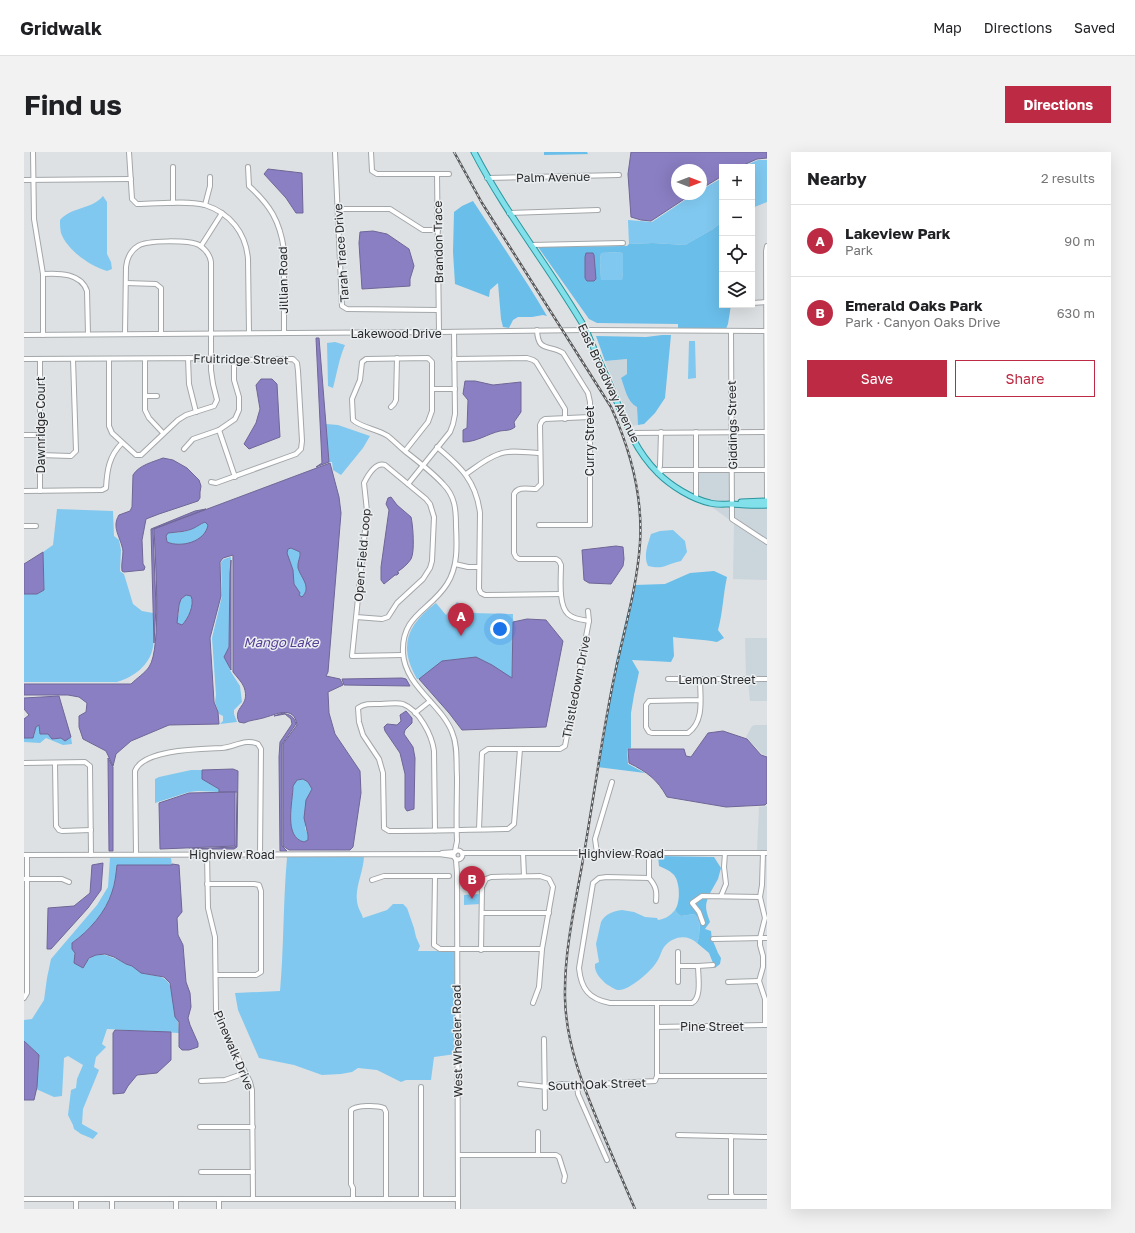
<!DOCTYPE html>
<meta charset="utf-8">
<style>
body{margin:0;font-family:"Golos Text",sans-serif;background:#f2f2f2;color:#202124}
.controls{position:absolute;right:12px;top:12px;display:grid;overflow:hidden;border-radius:0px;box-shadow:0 4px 16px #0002}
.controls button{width:36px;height:36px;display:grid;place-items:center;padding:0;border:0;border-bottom:1px solid #e0e0e0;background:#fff;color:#202124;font:20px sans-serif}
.compass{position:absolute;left:647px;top:12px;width:36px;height:36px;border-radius:50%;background:#fff;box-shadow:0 4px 16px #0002;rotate:90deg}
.you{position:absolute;left:476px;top:477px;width:14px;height:14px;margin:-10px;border:3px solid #fff;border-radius:50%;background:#1a73e8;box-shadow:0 0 0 6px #1a73e833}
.badge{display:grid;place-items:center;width:26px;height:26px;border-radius:50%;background:#bc2a43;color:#fff;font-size:13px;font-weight:700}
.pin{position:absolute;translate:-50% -33px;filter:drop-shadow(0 1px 2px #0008)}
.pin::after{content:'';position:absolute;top:21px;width:14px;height:12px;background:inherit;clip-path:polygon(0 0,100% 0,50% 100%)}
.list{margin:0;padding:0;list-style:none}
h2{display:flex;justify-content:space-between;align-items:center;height:52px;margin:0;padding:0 16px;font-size:17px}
h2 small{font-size:13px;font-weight:400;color:#757577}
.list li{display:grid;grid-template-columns:26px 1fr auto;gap:12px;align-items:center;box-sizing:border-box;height:72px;padding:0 16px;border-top:1px solid #e0e0e0}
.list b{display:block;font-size:15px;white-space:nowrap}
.list p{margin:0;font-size:13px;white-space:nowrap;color:#757577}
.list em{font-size:13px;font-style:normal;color:#757577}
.actions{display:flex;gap:8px;padding:12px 16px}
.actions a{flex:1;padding:9px 0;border:1px solid #bc2a43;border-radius:0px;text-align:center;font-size:14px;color:#bc2a43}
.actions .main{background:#bc2a43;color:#fff}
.icon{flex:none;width:22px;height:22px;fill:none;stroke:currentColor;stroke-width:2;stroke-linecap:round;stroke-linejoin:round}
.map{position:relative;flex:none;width:743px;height:1057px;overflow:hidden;border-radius:0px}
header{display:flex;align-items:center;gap:24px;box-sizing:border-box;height:56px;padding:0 20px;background:#fff;border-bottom:1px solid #e0e0e0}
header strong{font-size:19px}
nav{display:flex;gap:22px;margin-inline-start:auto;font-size:14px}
.intro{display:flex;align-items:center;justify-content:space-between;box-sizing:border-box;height:96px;padding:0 24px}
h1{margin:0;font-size:28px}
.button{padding:10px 18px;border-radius:0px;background:#bc2a43;color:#fff;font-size:14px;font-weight:700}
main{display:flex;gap:24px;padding:0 24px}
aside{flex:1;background:#fff;border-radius:0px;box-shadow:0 4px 16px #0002}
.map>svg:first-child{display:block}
</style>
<header>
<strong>Gridwalk</strong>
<nav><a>Map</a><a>Directions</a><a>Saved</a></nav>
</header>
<div class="intro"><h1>Find us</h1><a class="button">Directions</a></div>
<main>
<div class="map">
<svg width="743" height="1057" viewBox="0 0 743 1057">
<rect width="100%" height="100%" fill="#dee1e3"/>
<g fill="#cbd6dc">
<path d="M603 207V222L597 227 613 255 614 273 608 274 581 209Z"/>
<path d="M674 320H707L706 351 688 350 673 345Z"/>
<path d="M682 351 706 354 707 366 743 391V428L709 427 710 371Z"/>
<path d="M710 354 743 355V388L710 366Z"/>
<path d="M721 486H743V526H722Z"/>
<path d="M724 528H743V549H726Z"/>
<path d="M731 573H743V604L738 602 722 585 728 574Z"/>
<path d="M743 654V699L733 698 735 655Z"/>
</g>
<g fill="#80c8ef">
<path d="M734 8H743V50L728 56V15H718Z"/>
<path d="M698 26V70L689 77 661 93 629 91 605 92 604 68 628 70 670 42H677V38Z"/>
<path d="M79 44 83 50V102L87 110 88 117 83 119C66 114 43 98 37 81 36 77 36 72 36 68 49 54 67 58 79 44Z"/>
<path d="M596 100 599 102V120L598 129 577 128 576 108 577 101Z"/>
<path d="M665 189H671L672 226 664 227Z"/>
<path d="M311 190 321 193C315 207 313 221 309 236L304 234 303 191Z"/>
<path d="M302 272 314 273 346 284 339 296 317 323 309 318 308 310H305Z"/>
<path d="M33 357 89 359 90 384 95 388 97 398 96 419 100 422 109 452 118 459 129 461C129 472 131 485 129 495 126 513 110 525 93 530H0V442H13L20 438 19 400 29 393Z"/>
<path d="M181 370 184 373C181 390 158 396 143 390L142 384 144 381C152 381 163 380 170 376 174 374 176 372 181 370Z"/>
<path d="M649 378 661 389 663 400 657 409C642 412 640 418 624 414 619 403 624 392 627 382L636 379Z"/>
<path d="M267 396 276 400C276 404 275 405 275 409 274 422 290 433 278 445L275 443 276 441 270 432 269 418 263 401 264 397Z"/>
<path d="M207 405 206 421 205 495 201 505 207 520 216 534 218 550 210 558V562L213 570 196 572 199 569V564L195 562 191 550 192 543 188 486 198 444 197 410 200 407Z"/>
<path d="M162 443 167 444C172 453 164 466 158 473L153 471V467L155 461V453L157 447Z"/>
<path d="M433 450 448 461 489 462 488 527H393C374 494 383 473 412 451L422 463Z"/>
<path d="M15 573 16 582H24L31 587 37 586 41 588 47 585 48 592 39 593 22 586 16 591 0 590V586H4L10 584 12 575Z"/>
<path d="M167 618H178L179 627 195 637V640L174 639 165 640 131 651V627L135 625Z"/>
<path d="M279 627 284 630 288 637 284 644 281 676 284 683V688L280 690C259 685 269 650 269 633L273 628Z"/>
<path d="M340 703C340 721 329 737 334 754 335 758 338 762 339 766L363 758 369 752H379L383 756 390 776 392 785 396 794 394 799H431L432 902 410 905 407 928H382L377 930 353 918 334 916 328 920 317 922 298 923 270 913 235 906 214 858 211 841 256 839C260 795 259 750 263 706L262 704Z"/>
<path d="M86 705 147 706 148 713H93C92 722 91 732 88 740 82 760 65 779 48 791L53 812 59 816C69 795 84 803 100 811 103 813 106 813 109 814 113 816 115 820 119 821 127 824 139 823 144 830 149 837 155 872 155 881L83 877 78 892 82 895 72 905 70 915 75 918 59 957 58 972 74 981 69 987 57 982 50 977 49 973 44 963 47 938 52 936 53 927 59 913 44 904 40 906 38 944 30 945 12 937 15 903 0 889V868L8 867 20 848 23 826 27 807 73 753 84 735Z"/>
<path d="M456 742V752L440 753V743Z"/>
<path d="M598 758 610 760 621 765 633 766 634 768C641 767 646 764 651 758L654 762 657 764 670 762 676 768 675 785 673 791C663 782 649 784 640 795 637 799 636 806 632 811 627 819 605 839 594 838 591 838 584 833 581 831 576 826 570 820 571 812L575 810 572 792 577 770C581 762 589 759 598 758Z"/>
</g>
<g fill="#6abeea" fill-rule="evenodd">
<path d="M520 0H563L564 2H568L520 3Z"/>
<path d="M449 49C474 87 500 125 523 164L519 163 508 165H494L489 168 485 176 479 175 477 167 474 131 466 138 465 145 431 132 429 100 430 60 438 54Z"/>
<path d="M698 70V153H707L704 172 702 177H654V172L573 171 565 167 514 95 603 94 605 92 629 91 661 93 689 77ZM596 100 599 102V120L598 128H577L576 108 577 101Z"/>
<path d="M638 183H647L641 246 631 261 620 272 614 273 613 255C603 250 601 236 597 226L603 222V207L581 209 572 184 622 185Z"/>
<path d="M690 419 703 425C699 443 699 460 694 478L700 486 693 490C678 487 663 487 649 485L650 504 647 510 608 508 615 520 610 543 607 561V596L603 597 604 612 621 621 573 615 592 509 610 433 641 432 666 421Z"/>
<path d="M634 704 690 705 697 716 694 727 685 743H677L666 750 674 761 678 773 681 772 677 760 671 751 679 746H684C680 755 683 761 686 770L681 777 687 779 688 788 689 789 694 801 697 806 696 812 691 816 685 801 673 791 675 785 676 768 670 762 657 764 654 762 651 758C657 750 656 728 649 722 645 718 639 716 635 714Z"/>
</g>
<g fill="#8b7fc4" stroke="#6e6696" fill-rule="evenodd">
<path d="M607 0H743V6L733 7 715 15H698V24L677 37V18H653V42H668L627 69 617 68 607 65 604 22Z"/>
<path d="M244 17 278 21 279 61H272L262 46 240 22Z"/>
<path d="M349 79 363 82 385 97 390 114 386 127V134L338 137 335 91 336 80Z"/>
<path d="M562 101H569L570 103 572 127 570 129H563L561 126V105Z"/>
<path d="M292 186H295L305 310 292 315 298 311Z"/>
<path d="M237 227H248L253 232 256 285 225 297 220 292 232 271 236 257 232 233Z"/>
<path d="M441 229H451L469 233 497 230V260L490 270 491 275C486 279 482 278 476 279 463 282 453 290 439 290V278L443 276 444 248 439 242Z"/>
<path d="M139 306 149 308 163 316 175 328 177 334 176 340V346L174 349 135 362 122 367 118 388 119 412 121 415 120 418 100 420 98 419C97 412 99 406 99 399 97 385 87 376 95 363L106 359 108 355 109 323C115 313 129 310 139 306Z"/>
<path d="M306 311 315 345 317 361 304 520 302 524 316 527 319 533 304 540 305 561 311 582 336 619 337 641 329 695 326 698H265L259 694V592L273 573C270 552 251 563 239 566 232 568 226 568 220 571L215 570C208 554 227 555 220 535 218 530 212 524 209 520V403L199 406 196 410 197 444 186 486 190 550 194 560 195 572 145 573 107 589 92 602 89 614 82 599 59 587 55 575V564L62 560 63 551 55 545 44 543H0V532H107C113 526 121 521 125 515 138 497 131 403 130 377ZM181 370 184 373C181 390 157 396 143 390L142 384 144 381C152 380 162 380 170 376 174 374 176 372 181 370ZM267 396 276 400C277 405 273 410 274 416 277 426 288 435 278 445L275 443 276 441 270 432 269 418 263 401 264 397ZM162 443 167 444C171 453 164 467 158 473L153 471 155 453 157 447ZM279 627 284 630 288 637 282 648 280 666 284 683V688L280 690C259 685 269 650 269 634L273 628Z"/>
<path d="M367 345 373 353 387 365C389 373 391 400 387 407 384 412 378 417 373 420L375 421 373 423H371L360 432 357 428V415L365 358 362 352 364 346Z"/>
<path d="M182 357 129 377 132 455 130 491 127 377 171 359Z"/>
<path d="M592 394 599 395 600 407 599 414 587 432 565 431 560 428 558 398Z"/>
<path d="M19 400 20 438 13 442H0V412Z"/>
<path d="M207 408V518L200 505 205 495 206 421Z"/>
<path d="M503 467 522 468 539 489 522 575 438 578 425 561 395 527 418 509 452 505 468 513 488 526 489 470Z"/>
<path d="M378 526 382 527 386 534 320 533 318 527Z"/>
<path d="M35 544 47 585 41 589 37 586 28 587 24 582H16L15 573 12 575 9 586H0V567L5 563 0 557V546Z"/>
<path d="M382 559 388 566V571L381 578 380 582 389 595 391 606 390 657 383 659 381 656V622L376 601 361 579 360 575 363 572 373 573 377 569 376 563Z"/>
<path d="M259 561C266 563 270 564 272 572L258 592V694L263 699H256L255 605 256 590 268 572 267 567 261 562 250 564Z"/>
<path d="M699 579 723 587 737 603 743 605V651L741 653 702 655 643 645C633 627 623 620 605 611L604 597H660L662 604 667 605 684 581Z"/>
<path d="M84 606 89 615V699H85Z"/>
<path d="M178 618 209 617 214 619 213 695 210 697H165L211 695 212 694 213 640H195V637L178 627Z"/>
<path d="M211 640V694L136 697 135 651 165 641Z"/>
<path d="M79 711 77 738 64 756 27 797H23L24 756 50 754 66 741 68 713Z"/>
<path d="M148 712 155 713 158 760 153 766 154 783 159 793 162 830 166 841 167 855 164 866 166 873 174 891V895L165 898H158L155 895V870L151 865 146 831 140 825 117 821 108 814 102 812 90 805 81 802 72 803 65 806 59 816 50 811 51 801 48 797V791C65 779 82 760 88 740 91 732 92 722 93 713H148Z"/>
<path d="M91 878 147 880V908L133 921 113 923 104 934 100 941 89 942V881Z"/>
<path d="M0 889 15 903 13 935 10 948H0Z"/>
</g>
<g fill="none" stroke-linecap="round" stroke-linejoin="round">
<g stroke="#a3a7a9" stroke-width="6">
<g id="minor">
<path d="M9 0 10 67 19 122V183"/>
<path d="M105 0 108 47 113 52C134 52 161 48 181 53 206 61 222 81 224 107L225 181"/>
<path d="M311 0 318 154 323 157 414 158"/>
<path d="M347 0 348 19 353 22H425"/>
<path d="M224 15 225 34C246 53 256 69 260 98V181"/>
<path d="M413 22 415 180"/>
<path d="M463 26 595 23"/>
<path d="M0 28 107 27"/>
<path d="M149 51V15"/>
<path d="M181 53 186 34V25"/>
<path d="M314 57H366L399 78H414"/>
<path d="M485 61 574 58"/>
<path d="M507 93 599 91"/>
<path d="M177 94 198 61"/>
<path d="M19 122C35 121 57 121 63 139L64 182"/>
<path d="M102 131 132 132 137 136V182"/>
<path d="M728 151 742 150"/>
<path d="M513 178C514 201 525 192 539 201L564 241 566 250V373H515"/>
<path d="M707 179 708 367 743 390"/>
<path d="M0 183 415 180 562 178 743 179"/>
<path d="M164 206 165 232 172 260"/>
<path d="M0 207 187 206 210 208 269 207 273 211 274 219 278 289 277 297 272 302 192 331 187 330"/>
<path d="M16 207V339"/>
<path d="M85 207V274L88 281 112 303H117L154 268 162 263 190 254 193 248 189 232 187 218V110C186 103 181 97 175 93 165 88 123 88 114 94 106 99 103 106 102 115L101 182"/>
<path d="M121 207V258L125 266 139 281"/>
<path d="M430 207 503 206 509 208 512 210 541 257V267"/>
<path d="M408 237H431"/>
<path d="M121 244H133"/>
<path d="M367 255 370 252 372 248 373 206"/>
<path d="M195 278 211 325"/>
<path d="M605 281 743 280"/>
<path d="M0 283H16"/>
<path d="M413 295C437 315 452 329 456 361L455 437 457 441 461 443 537 442"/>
<path d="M160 297 169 287 195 278 211 267 215 258V245L210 228V208"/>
<path d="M381 299 404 270 408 259V210L404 206 342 207 338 210 336 228 328 247 329 268C336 275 353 277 364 284 370 289 376 295 382 300 395 310 408 320 419 332 431 344 432 357 432 374 433 394 434 415 423 432 406 459 377 463 379 501 381 534 417 552 428 580 434 594 432 610 433 625 433 646 432 667 433 689L431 699"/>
<path d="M16 303 47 304 52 299 49 207"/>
<path d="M634 321 639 318H743"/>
<path d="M634 321 636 314 637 280"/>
<path d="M442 322C452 315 463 306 475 302 487 297 504 301 516 301"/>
<path d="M384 332 426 280 429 272 431 262 430 180"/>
<path d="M0 339 78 338 82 336C83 318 85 304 98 291"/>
<path d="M672 346V280"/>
<path d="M743 349 742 99 743 94"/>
<path d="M0 374H12"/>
<path d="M431 412 444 415H455"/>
<path d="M332 465 358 467 364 465 373 451 399 427 406 416 408 409 410 365 406 352 402 347 361 313C352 310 344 323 340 331L343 359 328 504 379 503"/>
<path d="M565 469C558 468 549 467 544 462 534 453 537 426 537 413L535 409 532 407H495L492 405 490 401V342C494 334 504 337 512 337L517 332 516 273 518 269 521 267 566 265"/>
<path d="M644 527H743"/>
<path d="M676 527C676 545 681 569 664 581H628L625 580 622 575V553L625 549 676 548"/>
<path d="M391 561 406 549"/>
<path d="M0 611 61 610 66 614 67 703"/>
<path d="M31 611 32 674 35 678 38 679 67 678"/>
<path d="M455 677 458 601 464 597H536L541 594 565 469 564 459"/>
<path d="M411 679 410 599C408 583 395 558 379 552 373 550 364 552 357 552 348 552 341 551 334 556L335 570 339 583 355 607 359 621 360 676 365 679C405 679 444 678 484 677L490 672 496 597"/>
<circle cx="434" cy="703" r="4.5"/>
<path d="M418 701 431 700"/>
<path d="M438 701H743"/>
<path d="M499 701 500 724"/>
<path d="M573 701 571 687 588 630"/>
<path d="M625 701V726C632 734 633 739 632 749"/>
<path d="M739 701 738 733 736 745 741 766 736 786V793L739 804V815L735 829 741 847V873"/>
<path d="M112 702 111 619C119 597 178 597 198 596 210 595 222 586 234 592L237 597 236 702"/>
<path d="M183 702 184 756 191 785 192 858 195 867 226 930 228 938 229 1047"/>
<path d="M0 703 415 702 429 704"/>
<path d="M432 708 433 721 434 1057"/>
<path d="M411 724 410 793 416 797H518"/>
<path d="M625 726 583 725 575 726 569 731 555 816C557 837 565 847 586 851H668C678 846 674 824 674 814H654V830"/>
<path d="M0 727H38L45 730"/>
<path d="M348 728 360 724H425"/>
<path d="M183 732H230L235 733 237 739V820L232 823H192"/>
<path d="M697 744 702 732 700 715 701 701"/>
<path d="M458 761H525"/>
<path d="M679 771 675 760 668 751 678 744 736 745"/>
<path d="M689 787 743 786"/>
<path d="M457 798 458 735 462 727 467 725 516 724 525 727 529 735 518 797 515 835 509 851"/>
<path d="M654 814V800"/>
<path d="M674 814 689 813"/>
<path d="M704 830 735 829"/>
<path d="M0 846 3 841V703"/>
<path d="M633 875 742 873"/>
<path d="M520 887 521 956"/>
<path d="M633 924H743"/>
<path d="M177 929 201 928 221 921"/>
<path d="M496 932 523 935 538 932 553 933 631 929 633 924V851"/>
<path d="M553 933 554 942 583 1008"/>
<path d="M397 935V1047"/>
<path d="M176 975H229"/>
<path d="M514 980V1003"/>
<path d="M654 983 743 985"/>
<path d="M707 984V1041L708 1044"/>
<path d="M434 1003H532L535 1005 541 1024 540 1029"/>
<path d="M177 1020H229"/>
<path d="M686 1045H743"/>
<path d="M0 1047H434"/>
<path d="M52 1047V1057"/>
<path d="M88 1047V1057"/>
<path d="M152 1047V1057"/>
<path d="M195 1047V1057"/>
<path d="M329 1047V1036L327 1032V958C332 953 353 953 360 956L362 960V1047"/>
</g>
</g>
<g stroke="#2c949e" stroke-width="7">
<g id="major">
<path d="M450 0C482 62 526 116 561 176 565 184 568 193 572 201 577 214 584 227 589 240 601 270 610 297 634 321 647 334 668 347 686 351 693 353 700 352 707 352 719 353 731 354 743 353"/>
<path d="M717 350 743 349"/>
</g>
</g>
<use href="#minor" stroke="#fff" stroke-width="4"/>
<use href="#major" stroke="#81e0e9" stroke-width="5"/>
<g stroke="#58595b" stroke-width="2.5">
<path id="rail" d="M430 0 458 51 587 255C607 299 619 343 616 391 613 437 599 482 590 526 578 584 570 643 560 702 552 749 540 797 541 846 542 892 559 934 577 977 588 1003 599 1030 611 1057"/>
</g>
<use href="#rail" stroke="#ebeef0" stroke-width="1" stroke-dasharray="3" stroke-linecap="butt"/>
</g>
<g text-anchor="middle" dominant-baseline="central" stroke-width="3" stroke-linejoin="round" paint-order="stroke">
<g font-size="12" fill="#2a2b2c" stroke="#ebeef0">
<text transform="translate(529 25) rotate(-1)">Palm Avenue</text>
<text transform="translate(414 90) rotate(-91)">Brandon Trace</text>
<text transform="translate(317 101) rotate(-94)">Tarah Trace Drive</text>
<text transform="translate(259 128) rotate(-91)">Jillian Road</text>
<text x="372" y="181">Lakewood Drive</text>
<text transform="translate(217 207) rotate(1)">Fruitridge Street</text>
<text transform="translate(585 231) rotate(65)">East Broadway Avenue</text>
<text transform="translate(16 273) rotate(-90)">Dawnridge Court</text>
<text transform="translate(708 273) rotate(-91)">Giddings Street</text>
<text transform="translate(565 289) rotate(-90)">Curry Street</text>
<text transform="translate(338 403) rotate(-85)">Open Field Loop</text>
<text x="693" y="527">Lemon Street</text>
<text transform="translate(552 535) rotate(-79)">Thistledown Drive</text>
<text x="597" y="701">Highview Road</text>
<text x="208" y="702">Highview Road</text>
<text x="688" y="874">Pine Street</text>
<text transform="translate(433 889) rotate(-91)">West Wheeler Road</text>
<text transform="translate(210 898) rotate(67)">Pinewalk Drive</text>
<text transform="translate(573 932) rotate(-2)">South Oak Street</text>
</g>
<g font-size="13" font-style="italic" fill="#554095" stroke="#ebeef0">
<text x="257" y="490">Mango Lake</text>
</g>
</g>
</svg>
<div class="controls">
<button>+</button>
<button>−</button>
<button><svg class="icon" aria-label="locate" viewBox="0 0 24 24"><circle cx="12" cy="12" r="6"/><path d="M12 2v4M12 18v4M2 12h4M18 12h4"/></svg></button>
<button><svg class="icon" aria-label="layers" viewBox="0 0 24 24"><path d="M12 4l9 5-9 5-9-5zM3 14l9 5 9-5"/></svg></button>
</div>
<svg class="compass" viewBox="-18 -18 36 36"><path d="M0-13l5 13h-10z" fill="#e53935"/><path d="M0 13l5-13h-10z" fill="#757577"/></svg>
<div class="you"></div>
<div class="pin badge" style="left:437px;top:484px">A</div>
<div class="pin badge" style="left:448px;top:747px">B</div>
</div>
<aside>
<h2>Nearby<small>2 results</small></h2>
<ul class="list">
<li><span class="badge">A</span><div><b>Lakeview Park</b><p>Park</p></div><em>90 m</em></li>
<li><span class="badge">B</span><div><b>Emerald Oaks Park</b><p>Park · Canyon Oaks Drive</p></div><em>630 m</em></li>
</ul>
<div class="actions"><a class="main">Save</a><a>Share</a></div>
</aside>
</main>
